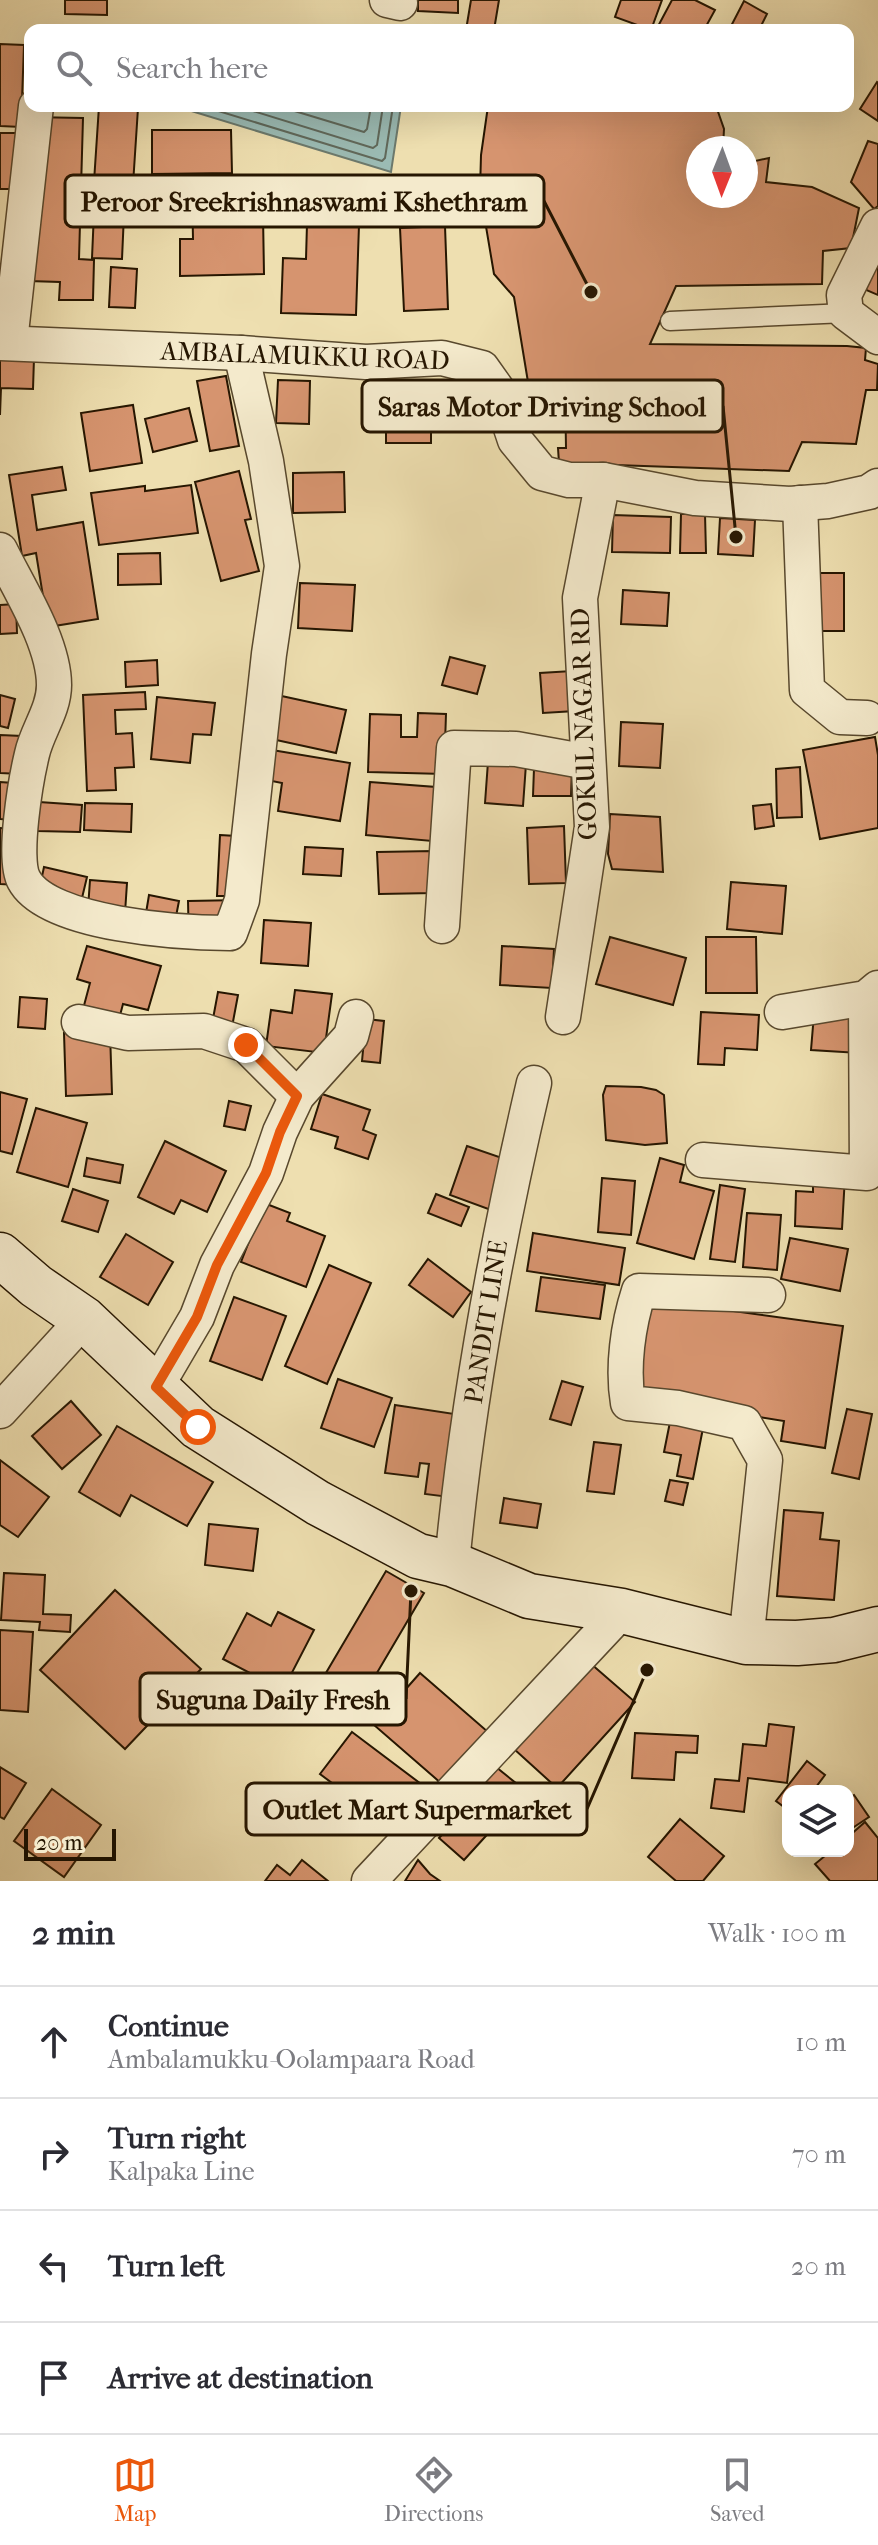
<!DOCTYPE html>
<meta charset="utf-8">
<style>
body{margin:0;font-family:"IM FELL French Canon",serif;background:#f7f7f7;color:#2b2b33}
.controls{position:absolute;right:24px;bottom:24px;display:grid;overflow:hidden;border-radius:16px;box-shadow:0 8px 32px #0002}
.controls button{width:72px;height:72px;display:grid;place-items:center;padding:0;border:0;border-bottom:2px solid #e1e1e2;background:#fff;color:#2b2b33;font:40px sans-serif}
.compass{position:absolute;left:686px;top:136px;width:72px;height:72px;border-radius:50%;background:#fff;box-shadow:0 8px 32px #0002;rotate:181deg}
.scale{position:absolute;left:24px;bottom:20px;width:92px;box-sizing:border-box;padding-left:8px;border:4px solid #261601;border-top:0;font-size:22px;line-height:28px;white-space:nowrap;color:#261601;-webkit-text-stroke:6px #f4eacc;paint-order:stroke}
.stop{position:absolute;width:24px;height:24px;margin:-18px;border:6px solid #ea580c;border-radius:50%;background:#fff}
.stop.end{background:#ea580c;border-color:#fff;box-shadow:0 2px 8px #0008}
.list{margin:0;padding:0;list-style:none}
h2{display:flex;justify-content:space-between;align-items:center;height:104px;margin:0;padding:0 32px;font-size:34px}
h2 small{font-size:26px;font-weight:400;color:#7c7c81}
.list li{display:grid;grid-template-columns:52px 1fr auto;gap:24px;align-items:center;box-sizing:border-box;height:112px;padding:0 32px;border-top:2px solid #e1e1e2}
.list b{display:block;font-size:30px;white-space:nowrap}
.list p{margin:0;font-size:26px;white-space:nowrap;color:#7c7c81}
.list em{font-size:26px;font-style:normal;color:#7c7c81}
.icon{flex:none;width:44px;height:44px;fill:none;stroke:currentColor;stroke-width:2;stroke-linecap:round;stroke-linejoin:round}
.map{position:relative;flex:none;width:878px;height:1881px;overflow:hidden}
.search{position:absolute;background:#fff;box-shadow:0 8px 32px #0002;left:24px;right:24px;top:24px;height:88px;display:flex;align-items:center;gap:20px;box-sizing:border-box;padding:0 28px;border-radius:16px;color:#7c7c81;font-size:30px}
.sheet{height:552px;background:#fff}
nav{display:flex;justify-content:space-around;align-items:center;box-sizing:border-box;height:112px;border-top:2px solid #e1e1e2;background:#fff;font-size:22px;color:#7c7c81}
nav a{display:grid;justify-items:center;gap:4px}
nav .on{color:#ea580c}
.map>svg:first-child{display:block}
</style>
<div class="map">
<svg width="878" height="1881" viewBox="0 0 878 1881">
<rect width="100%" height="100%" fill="#eedfb0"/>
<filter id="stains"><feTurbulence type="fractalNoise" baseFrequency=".0025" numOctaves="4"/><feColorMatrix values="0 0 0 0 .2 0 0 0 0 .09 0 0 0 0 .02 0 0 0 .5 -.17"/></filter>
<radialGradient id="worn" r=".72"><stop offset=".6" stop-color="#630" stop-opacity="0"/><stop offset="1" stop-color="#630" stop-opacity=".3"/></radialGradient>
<path fill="#9bbbb4" stroke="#6c796c" stroke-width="2" d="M175 106H401L391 172Z"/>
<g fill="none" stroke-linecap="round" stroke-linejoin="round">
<g stroke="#60685a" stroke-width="2">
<path d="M202 106 382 161 385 158 393 106"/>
<path d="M237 106 373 148 377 145 383 106"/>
<path d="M278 106 364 132 367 129 371 106"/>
</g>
</g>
<g fill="#d6946f" stroke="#261601" stroke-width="2">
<path d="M65 0H107V15L65 14Z"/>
<path d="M418 0H458V13L418 11Z"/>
<path d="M471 0H499L494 30H466Z"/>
<path d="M621 0H662L651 30 615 17Z"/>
<path d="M672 0H695L715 10 704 30H656Z"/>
<path d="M744 1 767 14 759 30H729Z"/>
<path d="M0 44 24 45 21 127 0 126Z"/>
<path d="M877 82 878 83V121L860 109Z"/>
<path d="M99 106 138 108 132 200 93 197Z"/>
<path d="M488 106H716L724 129 723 148H698V196H746V163L769 158 766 182 812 187 859 208 851 248 823 251 822 284 676 286 650 344 847 346 866 348 865 360 878 364 877 390H866L856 444 802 442 789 471 559 463 558 448H566L565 387H539L528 382 514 297 494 274 480 191 481 155Z"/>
<path d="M30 117 83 118 79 259 94 260 93 300H59L60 282 29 281Z"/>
<path d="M152 130H231L232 173 152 174Z"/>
<path d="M0 133H16L17 189H0Z"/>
<path d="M868 141 878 144V206L874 209 851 182Z"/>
<path d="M238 187 239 216 263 215 264 274 180 276V239H193L192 188Z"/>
<path d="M94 212 124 214 122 259 92 258Z"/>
<path d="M307 224 359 225 356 315 281 313 283 258 306 259Z"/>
<path d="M445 226 448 309 404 311 400 228Z"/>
<path d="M878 257V295L864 289Z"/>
<path d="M111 267 137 269 135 308 109 307Z"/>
<path d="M0 356 34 358 33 389 1 388 0 415Z"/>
<path d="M226 376 239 446 210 451 197 381Z"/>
<path d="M278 380 310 381 309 424 276 423Z"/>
<rect x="386" y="385" width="45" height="58"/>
<path d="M133 405 142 463 90 471 81 413Z"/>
<path d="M189 408 197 441 153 452 145 419Z"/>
<path d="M62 467 66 490 32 495 37 530 83 522 98 619 48 627 36 553 22 556 9 475Z"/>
<path d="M239 471 251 519 245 520 259 571 221 581 195 482Z"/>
<path d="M344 472 345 512 293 513V473Z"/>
<path d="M191 485 198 533 99 545 91 493 145 486V491Z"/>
<path d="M681 514H705L706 553H680Z"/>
<path d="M613 515 671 517 670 553 612 552Z"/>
<path d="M720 518 755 520 753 556 718 554Z"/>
<path d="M160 553 161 584 118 585V554Z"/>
<rect x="809" y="573" width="35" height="58"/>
<path d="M300 583 355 585 352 631 298 628Z"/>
<path d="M623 590 669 593 667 626 621 624Z"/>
<path d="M16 604 17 633 0 634V605Z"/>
<path d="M450 657 485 666 477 694 442 685Z"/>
<path d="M157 660 158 685 126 687 125 662Z"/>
<path d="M572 671 575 711 543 713 540 673Z"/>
<path d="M145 692 146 709 115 710 116 734 132 733 134 767 115 768 116 790 87 791 83 695Z"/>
<path d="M0 695 15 699 8 728 0 726Z"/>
<path d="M277 695 346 710 336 753 267 738Z"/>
<path d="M157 697 215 703 211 735 193 734 190 763 151 759Z"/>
<path d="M418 713 446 714 444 774 368 772 370 714 401 715V737H417Z"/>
<path d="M621 722 663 724 660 768 619 766Z"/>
<path d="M0 735 22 736 20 774 0 773Z"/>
<path d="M875 737 878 755V828L820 839 803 750Z"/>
<path d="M535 741 573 742 571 796H533Z"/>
<path d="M489 748 527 750 523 806 485 803Z"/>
<path d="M272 750 350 763 340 821 278 811 282 783 267 780Z"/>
<path d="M800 767 802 817 777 818 776 769Z"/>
<path d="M0 782 13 783 11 820 0 819Z"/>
<path d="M370 782 436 787 432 841 366 835Z"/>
<path d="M39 802 82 805 80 832 37 831Z"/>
<path d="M85 803 132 804 131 832 84 830Z"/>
<path d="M771 804 774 826 755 829 753 806Z"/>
<path d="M610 814 660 817 663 872 612 869 608 854Z"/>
<path d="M564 826 566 883 529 884 527 828Z"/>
<path d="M0 828 21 830 17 885 0 884Z"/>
<path d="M220 835 236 836 233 896H217Z"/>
<path d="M305 847 343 849 341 876 303 874Z"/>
<path d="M433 851 434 893 379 894 377 852Z"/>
<path d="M44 867 87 877 77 919 35 909Z"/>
<path d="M90 880 127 883 125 913 87 923Z"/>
<path d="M731 882 786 886 782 934 727 929Z"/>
<path d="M149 895 179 901 171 942 142 937Z"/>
<path d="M241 900V946H189L188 901Z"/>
<path d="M264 920 311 923 308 966 261 963Z"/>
<path d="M610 937 686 958 673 1005 596 984Z"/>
<path d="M706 937H756L757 993H706Z"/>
<path d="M87 946 161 966 148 1010 123 1004 118 1023 82 1013 90 983 77 979Z"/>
<path d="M502 946 554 949 552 988 500 985Z"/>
<path d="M295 990 332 994 324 1053 266 1046 271 1010 292 1013Z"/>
<path d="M218 992 238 995 232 1027 212 1024Z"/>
<path d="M20 997 47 999 45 1029 18 1027Z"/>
<path d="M701 1012 759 1015 757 1050 725 1048 724 1065 698 1064Z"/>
<path d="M814 1014 862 1017 859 1053 811 1050Z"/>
<path d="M366 1019 384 1021 380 1063 362 1061Z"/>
<path d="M110 1032 112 1094 66 1096 64 1033Z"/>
<path d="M606 1086 641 1087 656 1090 664 1095 667 1143 645 1145 606 1140 603 1095Z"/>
<path d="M0 1092 27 1099 12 1154 0 1151Z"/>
<path d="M322 1094 370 1110 363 1130 376 1135 368 1159 335 1148 338 1137 311 1129Z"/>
<path d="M229 1101 251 1106 245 1130 224 1126Z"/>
<path d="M36 1108 87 1123 68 1187 17 1172Z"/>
<path d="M165 1141 226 1171 207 1212 181 1200 174 1214 138 1197Z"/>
<path d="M467 1146 508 1160 491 1210 450 1195Z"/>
<path d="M87 1158 123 1165 120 1183 84 1176Z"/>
<path d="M660 1158 684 1165 680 1182 714 1191 694 1259 637 1243Z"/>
<path d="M813 1175 845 1176 842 1229 795 1226 796 1191 813 1192Z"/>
<path d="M602 1178 635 1181 631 1235 598 1232Z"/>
<path d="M720 1185 745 1189 735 1262 710 1259Z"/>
<path d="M73 1189 108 1201 98 1232 62 1221Z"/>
<path d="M436 1194 469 1207 461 1226 428 1213Z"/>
<path d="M264 1203 290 1213 287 1221 325 1236 306 1287 241 1262Z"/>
<path d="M747 1213 781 1215 777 1270 743 1267Z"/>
<path d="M533 1233 625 1248 619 1285 527 1271Z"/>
<path d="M126 1234 173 1262 148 1305 100 1277Z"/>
<path d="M790 1238 848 1249 840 1291 781 1279Z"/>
<path d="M428 1259 471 1292 453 1317 409 1285Z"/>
<path d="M329 1265 371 1283 327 1384 285 1366Z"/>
<path d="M541 1277 605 1285 600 1319 536 1311Z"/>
<path d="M234 1297 286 1316 262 1380 210 1361Z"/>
<path d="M646 1299 843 1326 825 1448 781 1441 784 1421 631 1397Z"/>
<path d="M338 1379 392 1398 374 1447 321 1428Z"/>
<path d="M562 1381 583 1387 571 1425 550 1419Z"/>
<path d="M71 1401 101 1435 62 1469 32 1436Z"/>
<path d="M395 1405 461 1415 449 1497 425 1494 429 1464 420 1463 418 1477 385 1473Z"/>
<path d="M847 1409 872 1414 859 1479 832 1473Z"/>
<path d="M672 1412 705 1418 693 1479 677 1476 681 1455 664 1452Z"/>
<path d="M117 1426 213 1482 187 1526 131 1495 120 1516 79 1492Z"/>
<path d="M594 1442 621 1445 614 1494 587 1491Z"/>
<path d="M0 1460 49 1497 18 1537 0 1525Z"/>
<path d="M670 1480 688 1483 683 1505 665 1501Z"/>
<path d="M504 1498 541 1504 537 1528 500 1523Z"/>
<path d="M784 1510 823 1513 820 1539 839 1541 834 1600 777 1596Z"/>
<path d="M209 1524 258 1529 253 1571 205 1565Z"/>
<path d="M386 1571 424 1593 348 1722 310 1700Z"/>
<path d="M4 1573 45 1575 43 1614 71 1615 70 1632 39 1630 40 1622 1 1620Z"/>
<path d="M115 1590 201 1669 125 1749 40 1670Z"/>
<path d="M278 1612 314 1630 283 1690 223 1659 247 1613 271 1626Z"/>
<path d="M0 1630 33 1632 28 1712 0 1710Z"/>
<path d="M590 1663 635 1702 557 1788 514 1749Z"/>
<path d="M420 1673 488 1732 442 1784 374 1725Z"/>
<path d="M769 1724 794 1727 787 1783 748 1778 744 1812 711 1808 715 1779 739 1781 743 1744 766 1746Z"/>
<path d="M352 1732 433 1793 401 1835 320 1774Z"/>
<path d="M635 1733 698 1736 697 1753 676 1752 674 1780 632 1778Z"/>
<path d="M807 1761 825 1775 813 1791H788V1810L776 1801Z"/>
<path d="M0 1767 26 1783 4 1819 0 1817Z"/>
<path d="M496 1767 517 1784 505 1798 484 1781Z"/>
<path d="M52 1789 101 1825 64 1877 14 1841Z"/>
<path d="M481 1792 505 1815 464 1860 439 1838Z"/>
<path d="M854 1795 869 1817 848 1831V1798Z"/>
<path d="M680 1819 724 1856 703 1881H676L648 1857Z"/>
<path d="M865 1822 878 1838V1881H830L815 1864 831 1851H848V1837Z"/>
<path d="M302 1860 328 1881H265L277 1865 290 1875Z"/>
<path d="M418 1860 430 1874 440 1881H405Z"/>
</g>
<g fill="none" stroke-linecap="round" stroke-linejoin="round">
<g stroke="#58482d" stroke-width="21">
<path id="lane" d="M670 321 846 313"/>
</g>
<g stroke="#58482d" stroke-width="37">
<g id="street">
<path d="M387 0 400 3"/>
<path d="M878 226 844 295 846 313 878 337"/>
<path d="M10 342 36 106"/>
<path d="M0 343 241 353 366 362 442 358 482 368 499 392 515 440 542 473 569 480H603L695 498 790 504 828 501 869 492 878 486"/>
<path d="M800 503 807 690 840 717 867 718"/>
<path d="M0 550C18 587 54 642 54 685 54 710 37 731 32 754 26 779 12 859 24 880 48 925 183 933 230 933L242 900 269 654 282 566 266 461 241 353"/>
<path d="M442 926 454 748 516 749 588 762"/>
<path d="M782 1012 866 998 878 988"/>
<path d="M563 1017 592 827 580 598 603 480"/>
<path d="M79 1022 128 1033 204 1031 246 1045 297 1096"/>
<path d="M703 1160 867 1173 866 998"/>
<path d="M156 1387 197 1317 217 1265 266 1173 280 1132 297 1096 351 1036 356 1017"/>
<path d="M0 1411 84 1319"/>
<path d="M452 1564C467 1402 497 1241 534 1083"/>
<path d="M746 1642 765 1460 744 1423 678 1408 628 1403C622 1367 628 1325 639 1291L768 1295"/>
<path d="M369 1881 622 1611"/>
</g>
</g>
<g stroke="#261601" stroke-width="47">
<path id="secondary" d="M0 1255 36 1286 84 1319 198 1427 318 1503 418 1556 452 1564 529 1596 622 1611 746 1642 797 1643 834 1640 878 1629"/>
</g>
<use href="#lane" stroke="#f4eacc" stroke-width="18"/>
<use href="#street" stroke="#f4eacc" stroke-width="34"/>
<use href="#secondary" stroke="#f4eacc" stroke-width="44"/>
</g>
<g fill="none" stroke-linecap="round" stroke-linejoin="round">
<path stroke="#ea580c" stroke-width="10" d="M198 1427 156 1387 197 1317 217 1265 266 1173 280 1132 297 1096 246 1045"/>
</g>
<g text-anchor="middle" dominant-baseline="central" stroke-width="6" stroke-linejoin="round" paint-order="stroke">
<g font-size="26" fill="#261601" stroke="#f4eacc">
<text transform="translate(305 356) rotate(2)">AMBALAMUKKU ROAD</text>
<text transform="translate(584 724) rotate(-92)">GOKUL NAGAR RD</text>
<text transform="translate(486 1322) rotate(-81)">PANDIT LINE</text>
</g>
</g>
<path fill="none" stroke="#261601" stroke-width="3" d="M591 292L544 201M736 537L723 406M411 1591L406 1699M647 1670L587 1809"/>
<g fill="#261601" stroke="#f4eacc" stroke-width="3">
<circle cx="591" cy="292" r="8"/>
<circle cx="736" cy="537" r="8"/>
<circle cx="411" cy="1591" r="8"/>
<circle cx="647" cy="1670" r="8"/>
</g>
<g fill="#f4eacc" stroke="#261601" stroke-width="3">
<rect x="65" y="175" width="479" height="52" rx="8"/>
<rect x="362" y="380" width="361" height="52" rx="8"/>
<rect x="140" y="1673" width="266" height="52" rx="8"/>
<rect x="246" y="1783" width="341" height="52" rx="8"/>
</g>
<g font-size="28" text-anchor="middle" font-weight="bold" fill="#261601">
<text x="304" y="211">Peroor Sreekrishnaswami Kshethram</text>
<text x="542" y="416">Saras Motor Driving School</text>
<text x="273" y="1709">Suguna Daily Fresh</text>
<text x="417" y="1819">Outlet Mart Supermarket</text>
</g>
<rect width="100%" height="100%" filter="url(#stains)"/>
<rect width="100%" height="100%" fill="url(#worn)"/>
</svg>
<div class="controls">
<button><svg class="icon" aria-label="layers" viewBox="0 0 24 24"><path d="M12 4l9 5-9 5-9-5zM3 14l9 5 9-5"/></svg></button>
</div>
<svg class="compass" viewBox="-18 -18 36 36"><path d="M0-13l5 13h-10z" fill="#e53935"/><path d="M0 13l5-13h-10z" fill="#7c7c81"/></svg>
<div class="scale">20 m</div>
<div class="stop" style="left:198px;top:1427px"></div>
<div class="stop end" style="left:246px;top:1045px"></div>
<div class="search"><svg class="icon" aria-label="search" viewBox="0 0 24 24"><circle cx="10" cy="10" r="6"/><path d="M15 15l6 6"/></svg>Search here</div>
</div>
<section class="sheet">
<h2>2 min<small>Walk · 100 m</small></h2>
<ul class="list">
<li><svg class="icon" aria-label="ahead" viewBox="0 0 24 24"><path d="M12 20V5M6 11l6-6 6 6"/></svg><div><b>Continue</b><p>Ambalamukku-Oolampaara Road</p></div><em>10 m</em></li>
<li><svg class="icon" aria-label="right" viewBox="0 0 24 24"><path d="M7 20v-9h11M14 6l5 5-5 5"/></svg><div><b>Turn right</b><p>Kalpaka Line</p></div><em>70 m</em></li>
<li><svg class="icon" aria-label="left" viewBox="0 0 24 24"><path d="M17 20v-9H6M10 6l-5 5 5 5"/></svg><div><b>Turn left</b></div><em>20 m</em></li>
<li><svg class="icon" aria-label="arrive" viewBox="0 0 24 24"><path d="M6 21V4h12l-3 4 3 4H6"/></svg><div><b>Arrive at destination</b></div></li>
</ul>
</section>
<nav>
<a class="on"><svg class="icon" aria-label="map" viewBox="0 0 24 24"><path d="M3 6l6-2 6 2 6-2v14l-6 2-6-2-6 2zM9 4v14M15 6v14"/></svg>Map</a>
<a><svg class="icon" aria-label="directions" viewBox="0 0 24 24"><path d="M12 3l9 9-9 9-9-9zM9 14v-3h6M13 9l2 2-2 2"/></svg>Directions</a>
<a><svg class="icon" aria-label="saved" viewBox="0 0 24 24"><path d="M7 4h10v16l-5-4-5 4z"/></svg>Saved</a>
</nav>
